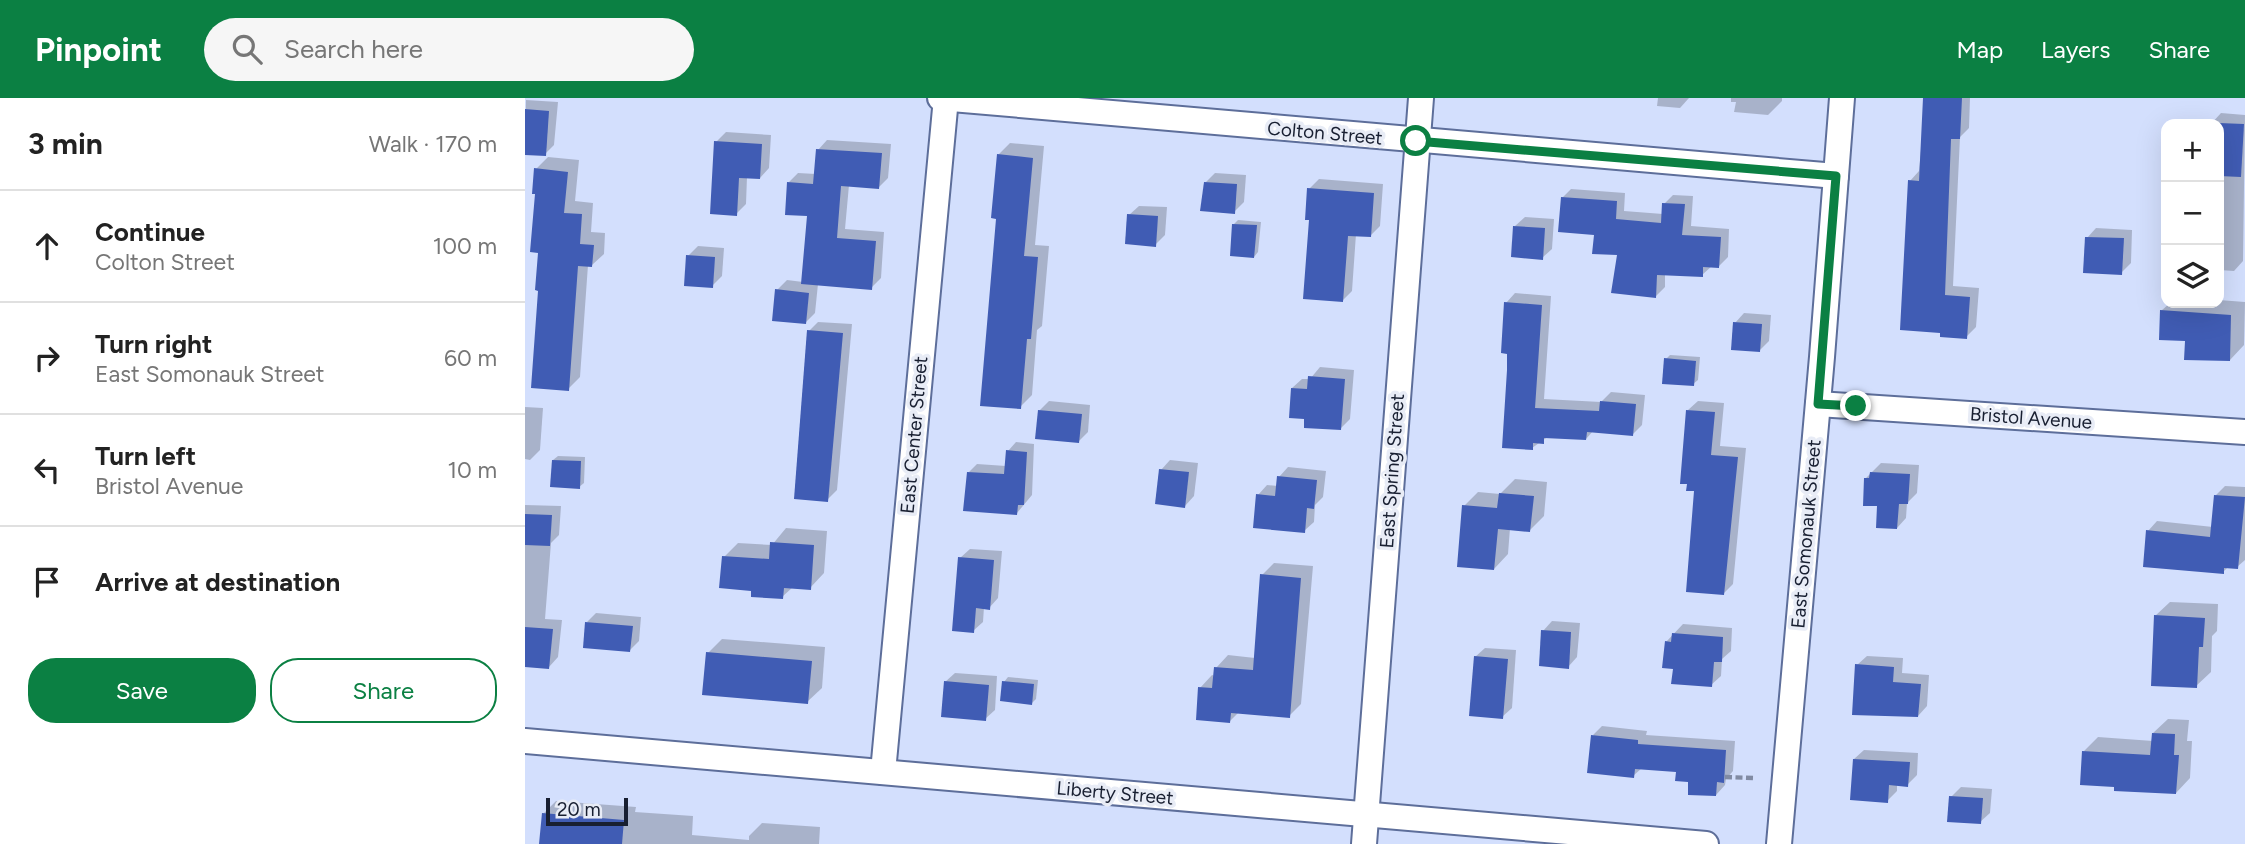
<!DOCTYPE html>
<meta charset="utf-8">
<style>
body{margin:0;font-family:Figtree,sans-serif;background:#f6f6f6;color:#222}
.controls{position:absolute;right:21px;top:21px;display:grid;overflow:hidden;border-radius:14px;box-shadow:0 7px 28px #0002}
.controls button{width:63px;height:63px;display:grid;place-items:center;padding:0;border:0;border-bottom:2px solid #e0e0e0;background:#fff;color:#222;font:35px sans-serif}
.scale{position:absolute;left:21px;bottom:18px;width:82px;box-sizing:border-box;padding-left:7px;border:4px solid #181f31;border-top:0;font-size:19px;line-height:24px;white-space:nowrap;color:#181f31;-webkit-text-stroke:5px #e8ecf6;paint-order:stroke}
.stop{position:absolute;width:21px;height:21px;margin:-16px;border:5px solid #0b8043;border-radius:50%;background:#fff}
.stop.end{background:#0b8043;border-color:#fff;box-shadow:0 2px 7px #0008}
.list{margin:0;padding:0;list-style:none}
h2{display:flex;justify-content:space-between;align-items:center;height:91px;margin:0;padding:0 28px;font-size:30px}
h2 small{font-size:23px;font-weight:400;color:#767676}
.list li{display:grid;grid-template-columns:46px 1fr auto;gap:21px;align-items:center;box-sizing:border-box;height:112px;padding:0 28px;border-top:2px solid #e0e0e0}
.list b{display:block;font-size:26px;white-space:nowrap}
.list p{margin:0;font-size:23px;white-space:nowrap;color:#767676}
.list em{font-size:23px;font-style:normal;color:#767676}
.actions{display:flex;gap:14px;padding:21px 28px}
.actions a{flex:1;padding:16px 0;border:2px solid #0b8043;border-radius:28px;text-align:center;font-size:24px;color:#0b8043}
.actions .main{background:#0b8043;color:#fff}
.icon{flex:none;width:38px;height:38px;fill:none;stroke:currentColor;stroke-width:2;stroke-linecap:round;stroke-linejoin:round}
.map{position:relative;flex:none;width:1720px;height:746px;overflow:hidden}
header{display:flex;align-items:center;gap:42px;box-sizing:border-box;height:98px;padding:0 35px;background:#0b8043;color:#fff}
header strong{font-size:33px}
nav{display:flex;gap:38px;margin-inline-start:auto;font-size:24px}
.search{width:490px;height:63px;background:#f6f6f6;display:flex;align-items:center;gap:18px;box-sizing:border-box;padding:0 24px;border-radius:38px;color:#767676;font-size:26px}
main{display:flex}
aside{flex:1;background:#fff}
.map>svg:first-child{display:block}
</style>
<header>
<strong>Pinpoint</strong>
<div class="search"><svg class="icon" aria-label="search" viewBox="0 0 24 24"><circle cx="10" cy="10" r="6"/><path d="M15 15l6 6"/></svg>Search here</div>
<nav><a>Map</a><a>Layers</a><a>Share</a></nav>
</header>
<main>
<aside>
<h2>3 min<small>Walk · 170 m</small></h2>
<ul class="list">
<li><svg class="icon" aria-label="ahead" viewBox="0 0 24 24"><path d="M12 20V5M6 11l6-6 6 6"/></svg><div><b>Continue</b><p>Colton Street</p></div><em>100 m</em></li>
<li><svg class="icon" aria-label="right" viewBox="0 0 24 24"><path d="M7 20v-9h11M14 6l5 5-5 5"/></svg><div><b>Turn right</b><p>East Somonauk Street</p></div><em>60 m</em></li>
<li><svg class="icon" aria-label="left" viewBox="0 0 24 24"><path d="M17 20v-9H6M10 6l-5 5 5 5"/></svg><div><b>Turn left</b><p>Bristol Avenue</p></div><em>10 m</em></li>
<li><svg class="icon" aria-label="arrive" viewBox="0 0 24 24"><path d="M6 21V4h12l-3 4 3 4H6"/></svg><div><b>Arrive at destination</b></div></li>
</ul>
<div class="actions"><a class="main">Save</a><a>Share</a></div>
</aside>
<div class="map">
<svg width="1720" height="746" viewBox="0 0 1720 746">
<rect width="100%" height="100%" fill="#d3dffd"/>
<g fill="#0003">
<path d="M1133 0H1164L1155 10 1132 8Z"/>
<path d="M1206 0H1257V3L1243 17 1209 14 1211 4H1206Z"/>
<path d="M1401 0H1445L1444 30 1435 39 1428 188 1454 190 1451 229 1441 239 1417 237 1385 83 1394 73Z"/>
<path d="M1 2 33 4 29 47 20 56 0 55Z"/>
<path d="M1696 15 1720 17 1718 163 1709 173 1694 172V26H1686Z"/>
<path d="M201 34 246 37 244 70 235 80 222 79 221 106 211 116 191 44Z"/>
<path d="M302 42 366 46 363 80 354 89 324 87 320 131 359 134 356 180 346 190 293 186 290 215 281 224 252 192 262 182 278 184 284 117 264 84 273 75 291 76 293 52Z"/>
<path d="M485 45 519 48 510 147 524 148 517 228 512 232 507 297 495 309 473 119V57Z"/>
<path d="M23 59 54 62 50 103 68 105 66 134 80 135 79 156 67 167H63L55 279 43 291 14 191 11 71Z"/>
<path d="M690 75 721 77 719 104 709 114 680 85Z"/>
<path d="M794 81 858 86 855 128 845 138 831 136 827 193 817 203 786 120 784 91Z"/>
<path d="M1046 91 1100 95 1099 113 1138 116 1139 106 1148 97 1168 98 1166 128 1204 131 1203 159 1194 168H1187L1177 177 1140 176V189L1131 198 1094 156 1070 135 1037 100Z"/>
<path d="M614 108 642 109 640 137 630 147 604 117Z"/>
<path d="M1000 119 1029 121 1027 151 1017 160 990 128Z"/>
<path d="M713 122 736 124 733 154 729 159 708 127Z"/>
<path d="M1571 130 1607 132 1606 165 1596 175 1562 140Z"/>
<path d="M173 148 199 150 197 178 187 188 163 158Z"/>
<path d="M990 195 1026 198 1019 301 1076 304 1086 294 1120 297 1117 327 1108 336 1068 333 1061 341 1024 338 1007 350 984 272 981 205Z"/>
<path d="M1694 202 1720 204 1719 247 1705 262 1662 241 1636 213 1645 205H1694Z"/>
<path d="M1219 215 1246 217 1244 243 1235 252 1210 225Z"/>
<path d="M293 224 327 226 312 392 302 402 284 233Z"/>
<path d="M1145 257 1175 259 1173 282 1168 286 1141 261Z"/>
<path d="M795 269 829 272 825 321 816 330 781 319 767 290 777 281H785Z"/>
<path d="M524 303 565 307 563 334 553 344 514 313Z"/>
<path d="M1173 303 1199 305 1195 348 1221 350 1208 486 1198 496 1170 392 1163 312Z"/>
<path d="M0 309 18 310 15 352 5 362 0 361Z"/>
<path d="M491 344 509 346 507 397 492 415 444 374 452 366 481 368 483 353Z"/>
<path d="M33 358 60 359 59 385 54 389 28 362Z"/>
<path d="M645 362 673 365 669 398 660 408 636 372Z"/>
<path d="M1356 365 1394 367 1392 395 1382 405 1381 420 1372 430 1354 407 1341 380Z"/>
<path d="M763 369 801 373 798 399 790 407 789 424 779 433 733 397 742 387 753 388 754 379Z"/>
<path d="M990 381 1022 384 1019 418 1005 432 985 430 983 456 969 471 939 408 953 394 975 396Z"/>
<path d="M1700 388 1720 389V462L1712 469 1704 468 1698 474 1623 433 1632 423 1688 429 1691 397Z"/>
<path d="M0 407 36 408 34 437 26 445 20 521 37 522 33 559 24 569 0 567Z"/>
<path d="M261 430 302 433 299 475 285 490 268 489 257 499 199 459 213 445 247 447Z"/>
<path d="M445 451 477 453 473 500 464 510 459 509 458 524 448 533 435 460Z"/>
<path d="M749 465 788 468 776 606 764 618 714 614 705 623 675 590 687 577 690 578 691 570 703 557 730 560 737 477Z"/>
<path d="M1645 504 1693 506 1692 533 1687 538 1686 574 1671 588 1630 518Z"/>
<path d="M71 515 116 519 114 543 105 552 62 524Z"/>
<path d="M1027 523 1055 525 1052 559 1043 569 1018 533Z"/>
<path d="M1158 526 1207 530 1206 553 1197 561 1196 578 1186 587 1150 569 1141 544Z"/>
<path d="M197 541 300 549 297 590 282 604 183 555Z"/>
<path d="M960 550 991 552 987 610 977 619 950 559Z"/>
<path d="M1342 558 1378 560 1377 575 1404 577 1402 608 1393 618 1332 567Z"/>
<path d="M430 575 472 578 470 612 460 621 420 584Z"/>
<path d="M483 579 513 582 511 601 507 605 479 584Z"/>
<path d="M1643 621 1664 622 1662 643H1667L1665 680 1651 695 1591 687 1559 653 1573 639 1628 643V635Z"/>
<path d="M1077 628 1122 633 1121 637 1210 643 1208 673 1201 681 1200 687 1191 697 1165 683 1153 672 1117 670 1108 678 1068 637Z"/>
<path d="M1339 652 1393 655 1392 677 1382 687 1372 686V693L1362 703 1329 661Z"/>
<path d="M1436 689 1467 691 1465 715 1455 724 1426 699Z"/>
<path d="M31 703 111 709 110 714 168 718 167 737 224 742V738L237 725 295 729 294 746H16L18 716Z"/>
</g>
<g fill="#405cb4">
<path d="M1398 0H1437L1435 41H1426L1420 197 1445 199 1442 241 1415 239V235L1375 232 1383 82 1394 83Z"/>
<path d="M0 11 24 13 21 58 0 57Z"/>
<path d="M1694 25 1719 26 1716 79 1694 78Z"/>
<path d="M189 43 237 46 235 81 214 80 212 118 185 116Z"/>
<path d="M291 51 357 55 354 91 316 88 312 140 351 143 347 192 276 186 282 118 260 117 262 84 288 86Z"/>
<path d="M472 56 508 60 499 158 513 159 506 241H502L496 311 455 308 471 121 466 120Z"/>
<path d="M9 70 43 74 39 115 57 116 55 146 69 147 67 169 53 168 44 293 6 290 13 193 10 192 13 155 5 154 10 96H7Z"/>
<path d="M679 84 712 86 710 116 675 113Z"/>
<path d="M782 90 849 95 846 139 823 138 818 204 778 201 784 122H780Z"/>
<path d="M1036 99 1092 103 1091 121 1136 125 1137 105 1160 106 1157 137 1196 139 1194 170 1178 169V179L1132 177 1131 200 1086 195 1092 157 1067 156 1069 137 1033 134Z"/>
<path d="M602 116 633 118 631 149 600 146Z"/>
<path d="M707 126 732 127 729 160 705 158Z"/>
<path d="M988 128 1020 130 1018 162 986 159Z"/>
<path d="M1560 139 1599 140 1597 177 1558 175Z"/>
<path d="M161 157 190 159 188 190 159 188Z"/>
<path d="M250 191 284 195 281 226 247 223Z"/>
<path d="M979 204 1017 207 1010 310 1074 313 1075 303 1111 306 1108 338 1062 334 1061 342 1019 340V346L1008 345V352L977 350 982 272V256L976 255Z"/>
<path d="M1635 212 1706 217 1705 263 1659 262 1660 243 1634 242Z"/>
<path d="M1208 224 1237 226 1235 254 1206 252Z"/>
<path d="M282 232 318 235 303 404 269 401Z"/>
<path d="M1139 260 1171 263 1169 288 1137 286Z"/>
<path d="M783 278 820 281 816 332 779 330V321L764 320 766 290 782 291Z"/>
<path d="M513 312 557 316 554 345 510 341Z"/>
<path d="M1161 312 1190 314 1186 357 1213 359 1199 497 1161 494 1169 393H1161L1162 386H1155Z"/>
<path d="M481 352 502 354 499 407H493L492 417 438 413 442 374 479 376Z"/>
<path d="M27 362 56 363 55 391 25 389Z"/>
<path d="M634 371 664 374 660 410 630 406Z"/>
<path d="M1345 374 1385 376 1383 406H1374L1372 431 1351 430 1352 408H1338L1339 380H1344Z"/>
<path d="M752 378 792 382 789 411 782 410 780 435 728 430 731 396 750 398Z"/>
<path d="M974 395 1009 398 1005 434 973 431 969 472 932 469 937 407 972 410Z"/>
<path d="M1689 397 1720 399 1713 471 1699 470V476L1618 469 1621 432 1685 439Z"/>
<path d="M0 416 27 417 25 448 0 447Z"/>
<path d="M245 444 289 447 286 492 259 490 258 501 226 499V493L194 490 197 458 244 461Z"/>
<path d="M433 459 469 462 465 512 451 510 449 535 427 533Z"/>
<path d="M735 476 776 480 765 620 706 615 705 625 671 622 673 589 687 590 689 569 728 572Z"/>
<path d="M1629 517 1680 520 1678 549H1674L1672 590 1626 588Z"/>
<path d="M60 524 108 528 105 554 58 550Z"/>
<path d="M0 529 28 531 24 571 0 569Z"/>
<path d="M1016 532 1046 534 1044 571 1014 568Z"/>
<path d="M1147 535 1198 539 1197 564H1189L1187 589 1146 586 1148 571 1137 570 1140 543 1146 544Z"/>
<path d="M181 554 287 563 283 606 177 597Z"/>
<path d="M949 558 983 561 978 621 944 618Z"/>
<path d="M1330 566 1369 569 1368 584 1396 586 1393 619 1327 617Z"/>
<path d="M419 583 464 587 461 623 416 619Z"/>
<path d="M477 583 509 586 507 607 475 603Z"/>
<path d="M1627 635 1650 636 1649 657H1654L1651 696 1589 693V689L1555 687 1557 653 1625 657Z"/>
<path d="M1066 637 1113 642V646L1201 652 1199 685 1192 684 1191 698 1163 697V684L1150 683 1151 674 1110 671 1109 680 1062 675Z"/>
<path d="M1328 661 1385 664 1383 689 1364 687 1363 705 1325 702Z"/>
<path d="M1424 698 1458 700 1456 726 1422 724Z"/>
<path d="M17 715 99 722 97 746H14Z"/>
</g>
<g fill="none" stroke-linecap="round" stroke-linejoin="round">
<g stroke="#5d6e9a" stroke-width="28">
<g id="minor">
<path d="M415 0 1311 78"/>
<path d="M1293 306 1720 334"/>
<path d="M0 643 1181 746"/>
<path d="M358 674 421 0"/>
<path d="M839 746 896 0"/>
<path d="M1254 746 1297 259 1317 0"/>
</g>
</g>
<path stroke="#818ba3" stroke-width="4.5" stroke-dasharray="7 3.5" stroke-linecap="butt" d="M1200 679 1228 680"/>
<use href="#minor" stroke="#fff" stroke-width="24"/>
</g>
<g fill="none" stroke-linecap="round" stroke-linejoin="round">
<path stroke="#0b8043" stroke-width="9" d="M891 43 1311 78 1293 306 1331 308"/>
</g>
<g text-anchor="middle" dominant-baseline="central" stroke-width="7" stroke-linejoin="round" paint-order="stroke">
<g font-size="19" fill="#181f31" stroke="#e8ecf6">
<text transform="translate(800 35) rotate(5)">Colton Street</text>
<text transform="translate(1506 320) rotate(4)">Bristol Avenue</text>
<text transform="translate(389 337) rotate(-85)">East Center Street</text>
<text transform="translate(867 373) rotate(-86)">East Spring Street</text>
<text transform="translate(1281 436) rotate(-85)">East Somonauk Street</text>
<text transform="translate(590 695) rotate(5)">Liberty Street</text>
</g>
</g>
</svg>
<div class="controls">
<button>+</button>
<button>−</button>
<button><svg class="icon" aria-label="layers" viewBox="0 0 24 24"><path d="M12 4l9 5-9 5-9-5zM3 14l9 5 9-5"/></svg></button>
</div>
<div class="scale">20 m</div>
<div class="stop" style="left:891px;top:43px"></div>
<div class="stop end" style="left:1331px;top:308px"></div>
</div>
</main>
